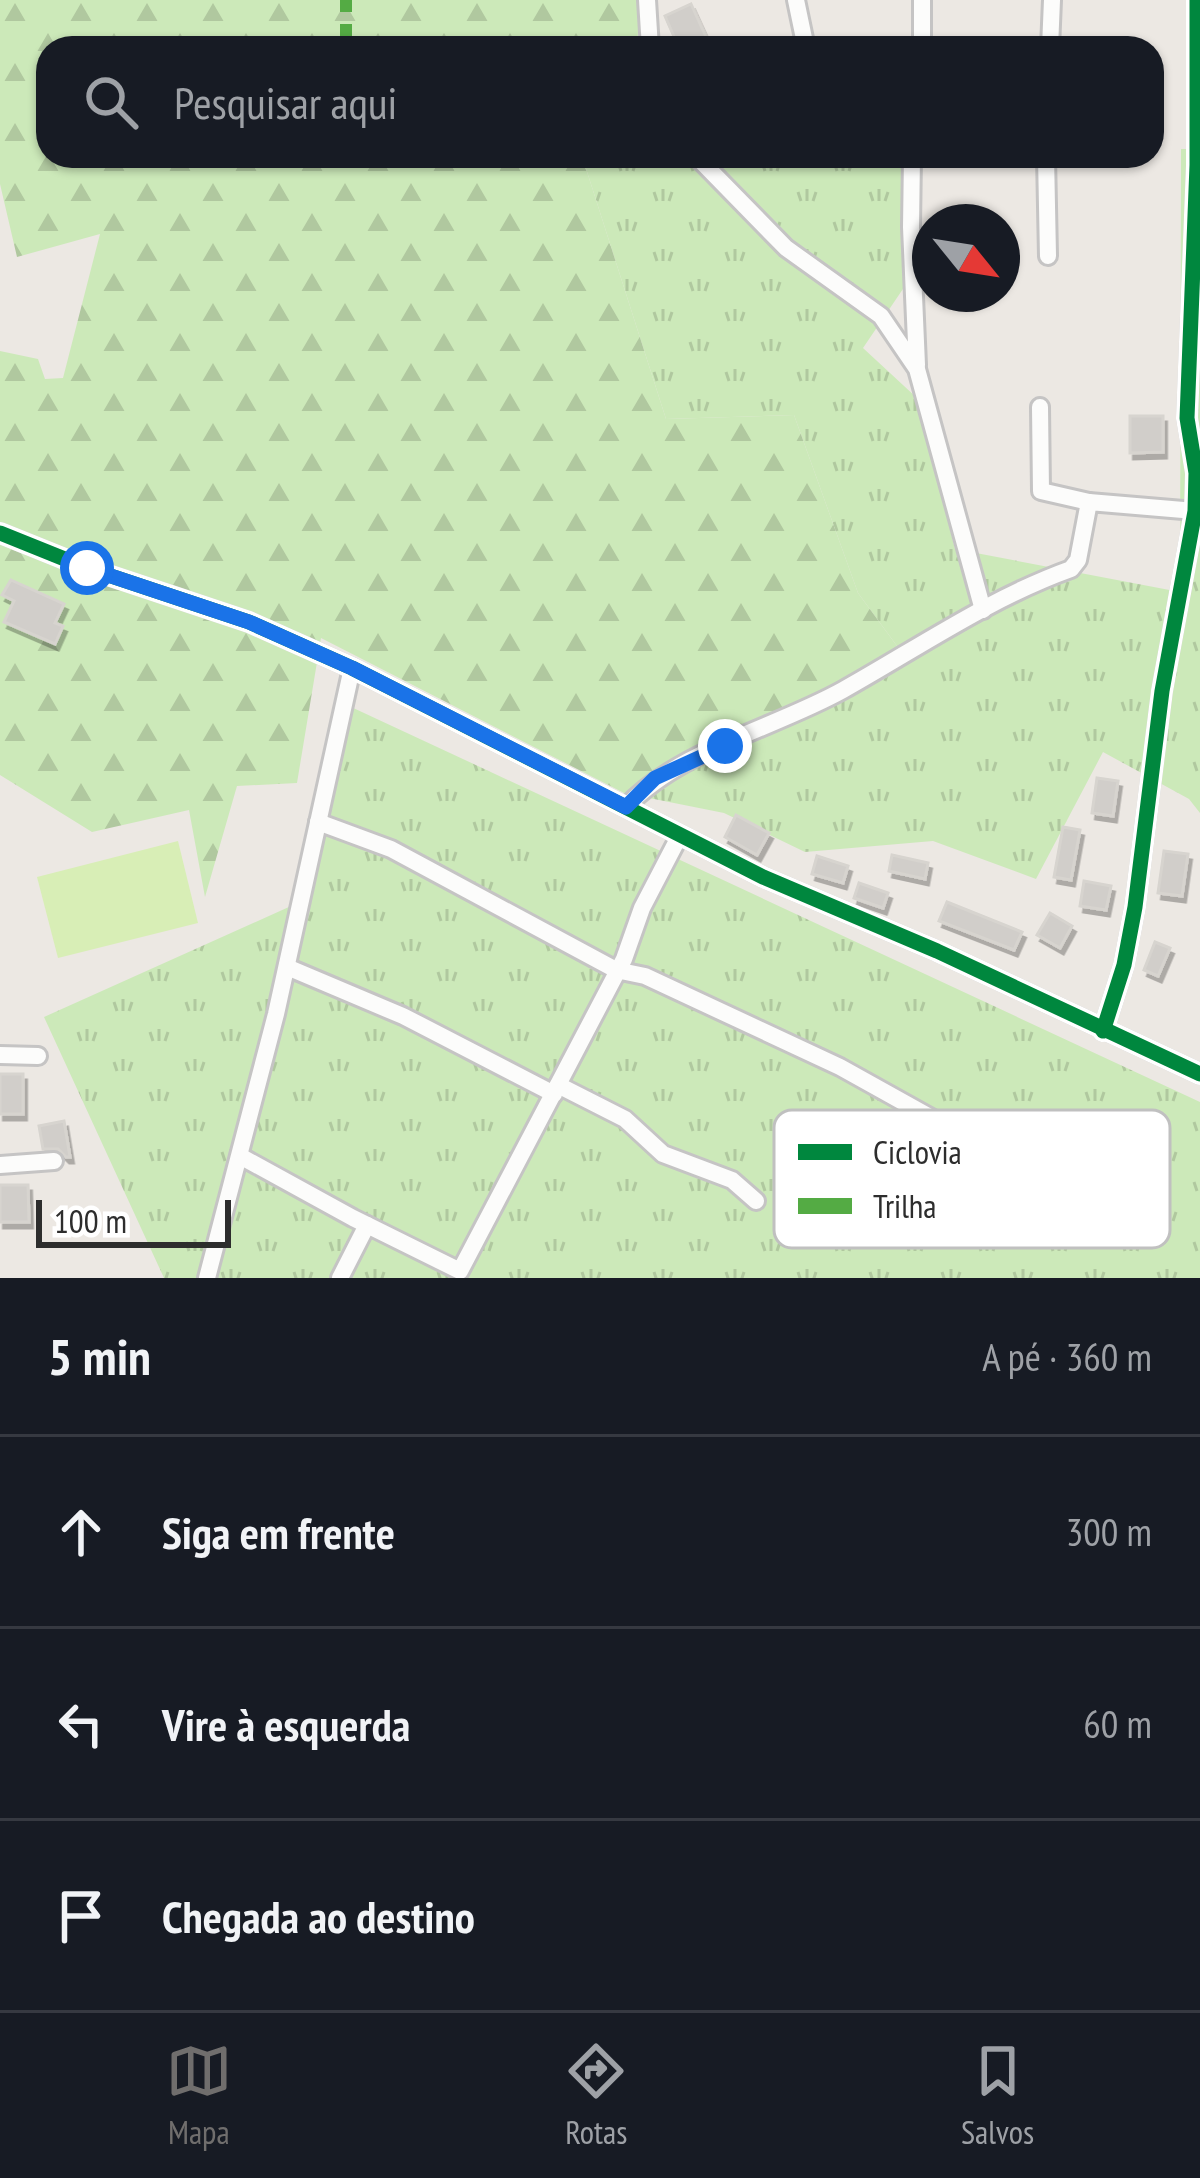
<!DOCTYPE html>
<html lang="pt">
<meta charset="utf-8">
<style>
body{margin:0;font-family:"PT Sans Narrow",sans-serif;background:#242831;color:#f1f3f6}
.compass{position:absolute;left:912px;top:204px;width:108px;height:108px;border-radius:50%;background:#171b24;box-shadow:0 3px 9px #0004;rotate:120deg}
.scale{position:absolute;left:36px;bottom:30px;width:195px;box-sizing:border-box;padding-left:12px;border:6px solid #2d2d2d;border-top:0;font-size:33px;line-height:42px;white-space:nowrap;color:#2d2d2d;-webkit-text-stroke:9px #fff;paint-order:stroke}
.stop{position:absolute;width:36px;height:36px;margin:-27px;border:9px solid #1a73e8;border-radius:50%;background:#fff}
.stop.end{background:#1a73e8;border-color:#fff;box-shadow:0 3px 12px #0008}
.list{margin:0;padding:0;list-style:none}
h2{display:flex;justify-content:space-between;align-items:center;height:156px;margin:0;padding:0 48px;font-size:51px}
h2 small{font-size:39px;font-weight:400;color:#9ea1a6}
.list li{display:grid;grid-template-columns:78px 1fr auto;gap:36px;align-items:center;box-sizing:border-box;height:192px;padding:0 48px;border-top:3px solid #363941}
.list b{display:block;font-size:45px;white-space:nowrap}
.list em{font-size:39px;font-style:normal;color:#9ea1a6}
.icon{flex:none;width:66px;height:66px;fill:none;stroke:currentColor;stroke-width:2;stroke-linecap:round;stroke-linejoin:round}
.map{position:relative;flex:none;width:1200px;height:1278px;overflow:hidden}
.search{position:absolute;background:#171b24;box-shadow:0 3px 9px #0004;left:36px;right:36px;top:36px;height:132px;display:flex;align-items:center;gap:30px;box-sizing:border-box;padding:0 42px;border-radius:36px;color:#9ea1a6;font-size:45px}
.sheet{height:732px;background:#171b24}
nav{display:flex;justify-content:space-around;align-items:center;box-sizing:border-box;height:168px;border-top:3px solid #363941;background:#171b24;font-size:33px;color:#9ea1a6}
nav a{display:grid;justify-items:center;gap:6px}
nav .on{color:#706e6d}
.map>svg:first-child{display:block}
</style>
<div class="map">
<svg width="1200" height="1278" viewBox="0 0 1200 1278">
<defs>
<pattern id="grass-tufts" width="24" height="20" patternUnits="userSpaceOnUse" patternTransform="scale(3)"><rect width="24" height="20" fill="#cce9b9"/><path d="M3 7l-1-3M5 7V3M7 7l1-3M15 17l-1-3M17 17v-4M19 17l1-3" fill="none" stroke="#b0c89f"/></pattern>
<pattern id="forest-firs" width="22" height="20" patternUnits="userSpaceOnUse" patternTransform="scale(3)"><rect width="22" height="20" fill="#cce9b9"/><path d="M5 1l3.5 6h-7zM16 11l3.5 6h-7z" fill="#b0c89f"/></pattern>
<filter id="shadow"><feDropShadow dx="3.5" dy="6" stdDeviation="0" flood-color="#0004"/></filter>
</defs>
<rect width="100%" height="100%" fill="#ece8e3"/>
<g fill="url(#grass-tufts)">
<path d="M1181 149H1200V813L1189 799 1103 752 1036 879 933 841 805 852 724 813 624 793 887 677 897 646 858 593 794 415 666 419 582 156H904L907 283 863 348 917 398 955 549 1180 592Z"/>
<path d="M349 706 1200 1102V1278H164L44 1017 291 906Z"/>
</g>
<path fill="url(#forest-firs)" d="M0 0H640L637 48H48V156H582L666 419 794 415 858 593 897 646 887 677 624 793 321 638 297 783 237 786 205 897 189 810 92 832 0 775V351L38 359 45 379 63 378 100 234 17 257 0 184Z"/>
<path fill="#d8eeb6" d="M178 841 198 923 58 958 37 877Z"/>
<g fill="#d1ceca" stroke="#d7d4cf" stroke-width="3" filter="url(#shadow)">
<path d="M691 4 706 37 679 48 665 16Z"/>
<path d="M1130 416H1163V452L1130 453Z"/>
<path d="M11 580 64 604 55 623 63 626 55 644 4 622 14 601 2 595Z"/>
<path d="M1097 778 1118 781 1113 816 1092 813Z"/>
<path d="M736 815 769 833 757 855 725 837Z"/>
<path d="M1063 827 1080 830 1071 880 1054 877Z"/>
<path d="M1164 851 1188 854 1182 896 1158 893Z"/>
<path d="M892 855 928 863 925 879 889 871Z"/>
<path d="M817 856 848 866 843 883 812 874Z"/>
<path d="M1084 881 1111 886 1106 910 1080 906Z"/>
<path d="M859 883 888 893 883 908 854 898Z"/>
<path d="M947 902 1022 932 1014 950 939 921Z"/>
<path d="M1050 913 1072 926 1060 948 1037 935Z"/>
<path d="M1155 942 1170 948 1158 976 1144 970Z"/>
<rect x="0" y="1074" width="23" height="40"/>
<path d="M64 1121 70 1157H66L58 1149H43L39 1126Z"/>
<path d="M0 1185H28L29 1222H0Z"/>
</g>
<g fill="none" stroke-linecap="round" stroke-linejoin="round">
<g stroke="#c5c4c4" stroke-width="22">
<g id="minor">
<path d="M647 0 650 48"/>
<path d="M796 0 806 48"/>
<path d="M922 0V48"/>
<path d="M1050 48 1052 0"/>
<path d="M696 156 786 248 881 316 917 369 983 610"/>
<path d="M912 156 911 227 917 365"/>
<path d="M1046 156 1048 256"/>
<path d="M1040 407 1041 491 1089 502"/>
<path d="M0 533 87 568 249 622 352 668 763 877 937 951 1200 1074"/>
<path d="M626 807C679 750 775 728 843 690 918 648 990 598 1071 569L1078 560 1089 502 1195 511"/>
<path d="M318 822 391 849 616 970 645 976 840 1067 946 1126"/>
<path d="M287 967 403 1016 554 1094"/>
<path d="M1103 1031 1124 965 1135 907 1162 691 1195 511 1196 473 1187 418 1197 165V0"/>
<path d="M0 1055 38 1056"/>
<path d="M558 1085 625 1119 663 1154 732 1180 756 1201"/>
<path d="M240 1156 353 1218 460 1271 624 959 642 908 680 835"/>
<path d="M0 1165 54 1161"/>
<path d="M207 1278 276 1014 352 668"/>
<path d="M340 1278 367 1225"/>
</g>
</g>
<use href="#minor" stroke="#fcfcfb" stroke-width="16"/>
<g stroke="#54ab44" stroke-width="12" stroke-dasharray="24 12" stroke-linecap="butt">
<path d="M346 48V0"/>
<path d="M345 165V156"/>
</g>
<g stroke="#fff" stroke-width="22">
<g id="cycleway">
<path d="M0 533 87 568 249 622 352 668 763 877 937 951 1200 1074"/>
<path d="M1103 1031 1124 965 1135 907 1162 691 1195 511 1196 473 1187 418 1197 165V0"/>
</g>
</g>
<use href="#cycleway" stroke="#00873e" stroke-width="15"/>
</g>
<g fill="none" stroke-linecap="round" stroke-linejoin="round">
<path stroke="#1a73e8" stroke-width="15" d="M87 568 249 622 352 668 626 807 655 778 725 746"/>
</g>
<rect x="774" y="1110" width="396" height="138" rx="18" fill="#fff" stroke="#c0c0c0" stroke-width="3"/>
<rect x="798" y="1144" width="54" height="16" fill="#00873e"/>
<rect x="798" y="1198" width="54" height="16" fill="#54ab44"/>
<g font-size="33" fill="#2d2d2d">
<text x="873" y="1164">Ciclovia</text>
<text x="873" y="1218">Trilha</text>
</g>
</svg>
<svg class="compass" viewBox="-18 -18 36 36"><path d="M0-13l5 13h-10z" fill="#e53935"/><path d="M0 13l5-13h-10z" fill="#9ea1a6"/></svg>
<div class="scale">100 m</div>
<div class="stop" style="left:87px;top:568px"></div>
<div class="stop end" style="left:725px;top:746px"></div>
<div class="search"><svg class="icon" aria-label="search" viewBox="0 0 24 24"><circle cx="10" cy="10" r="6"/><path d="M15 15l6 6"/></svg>Pesquisar aqui</div>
</div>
<section class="sheet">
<h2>5 min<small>A pé · 360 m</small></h2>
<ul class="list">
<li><svg class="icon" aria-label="ahead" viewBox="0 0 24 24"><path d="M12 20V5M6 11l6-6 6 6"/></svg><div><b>Siga em frente</b></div><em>300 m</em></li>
<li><svg class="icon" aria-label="left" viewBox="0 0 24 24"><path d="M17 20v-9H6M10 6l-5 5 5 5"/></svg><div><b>Vire à esquerda</b></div><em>60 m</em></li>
<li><svg class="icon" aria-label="arrive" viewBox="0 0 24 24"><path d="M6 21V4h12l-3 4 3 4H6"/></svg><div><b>Chegada ao destino</b></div></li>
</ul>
</section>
<nav>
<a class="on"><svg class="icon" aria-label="map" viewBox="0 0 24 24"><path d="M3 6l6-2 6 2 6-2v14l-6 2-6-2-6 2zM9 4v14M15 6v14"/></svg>Mapa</a>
<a><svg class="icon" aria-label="directions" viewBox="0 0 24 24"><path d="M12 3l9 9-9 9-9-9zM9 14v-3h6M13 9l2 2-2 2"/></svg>Rotas</a>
<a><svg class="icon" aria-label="saved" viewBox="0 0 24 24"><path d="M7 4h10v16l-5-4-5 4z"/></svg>Salvos</a>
</nav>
